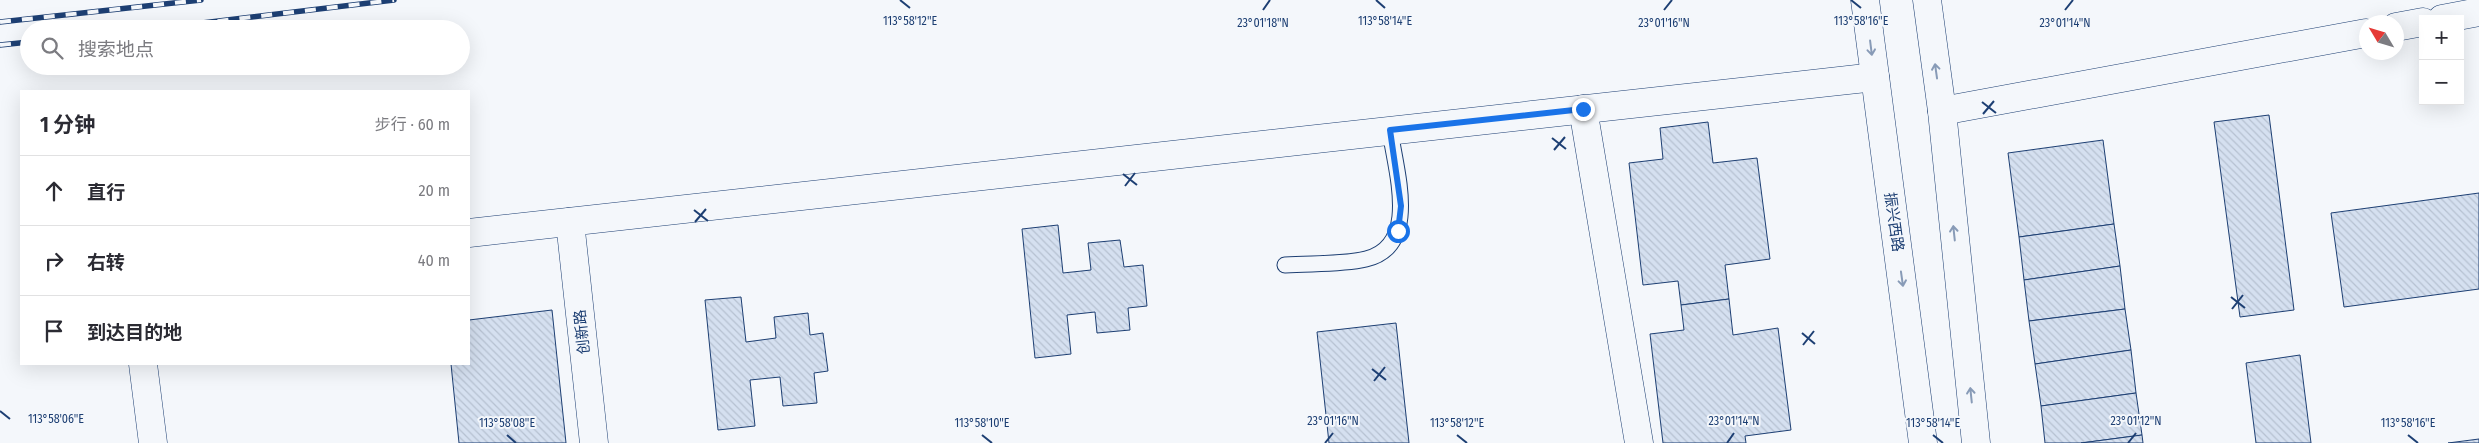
<!DOCTYPE html>
<html lang="zh">
<meta charset="utf-8">
<style>
body{margin:0;font-family:"Fira Sans Condensed","Noto Sans SC",sans-serif;background:#f2f2f3;color:#2b2b33}
.controls{position:absolute;right:15px;top:15px;display:grid;overflow:hidden;border-radius:0px;box-shadow:0 5px 20px #0002}
.controls button{width:45px;height:45px;display:grid;place-items:center;padding:0;border:0;border-bottom:1px solid #e1e1e2;background:#fff;color:#2b2b33;font:25px sans-serif}
.compass{position:absolute;left:2359px;top:15px;width:45px;height:45px;border-radius:50%;background:#fff;box-shadow:0 5px 20px #0002;rotate:308deg}
.stop{position:absolute;width:15px;height:15px;margin:-11px;border:4px solid #1a73e8;border-radius:50%;background:#fff}
.stop.end{background:#1a73e8;border-color:#fff;box-shadow:0 1px 5px #0008}
.list{margin:0;padding:0;list-style:none}
h2{display:flex;justify-content:space-between;align-items:center;height:65px;margin:0;padding:0 20px;font-size:21px}
h2 small{font-size:16px;font-weight:400;color:#7c7c81}
.list li{display:grid;grid-template-columns:32px 1fr auto;gap:15px;align-items:center;box-sizing:border-box;height:70px;padding:0 20px;border-top:1px solid #e1e1e2}
.list b{display:block;font-size:19px;white-space:nowrap}
.list em{font-size:16px;font-style:normal;color:#7c7c81}
.icon{flex:none;width:28px;height:28px;fill:none;stroke:currentColor;stroke-width:2;stroke-linecap:round;stroke-linejoin:round}
.map{position:relative;flex:none;width:2479px;height:443px;overflow:hidden}
.search{position:absolute;background:#fff;box-shadow:0 5px 20px #0002;left:20px;top:20px;width:450px;height:55px;display:flex;align-items:center;gap:12px;box-sizing:border-box;padding:0 18px;border-radius:28px;color:#7c7c81;font-size:19px}
.panel{position:absolute;background:#fff;box-shadow:0 5px 20px #0002;left:20px;top:90px;width:450px;height:275px;border-radius:0px}
.map>svg:first-child{display:block}
</style>
<div class="map">
<svg width="2479" height="443" viewBox="0 0 2479 443">
<defs>
<pattern id="building-back-hatch" width="6" height="6" patternUnits="userSpaceOnUse" patternTransform="scale(1.25)"><rect width="6" height="6" fill="#d5e0f0"/><path d="M-1 5l2 2M0 0l6 6M5-1l2 2" fill="none" stroke="#b6c1d1"/></pattern>
</defs>
<rect width="100%" height="100%" fill="#f4f7fb"/>
<g fill="url(#building-back-hatch)" stroke="#1d3f73">
<path d="M2269 115 2294 310 2240 317 2214 122Z"/>
<path d="M1708 122 1713 163 1757 158 1770 259 1725 265 1729 299 1681 305 1678 281 1643 285 1629 163 1663 159 1660 128Z"/>
<path d="M2103 140 2114 224 2019 237 2008 153Z"/>
<path d="M2479 193V289L2344 307 2331 213Z"/>
<path d="M2114 224 2120 266 2024 280 2019 237Z"/>
<path d="M1058 225 1063 273 1091 270 1088 243 1120 240 1124 267 1143 265 1147 306 1128 308 1130 330 1097 333 1095 312 1067 315 1071 354 1035 358 1022 229Z"/>
<path d="M2120 266 2125 309 2029 321 2024 280Z"/>
<path d="M741 297 746 342 776 338 774 317 808 313 810 335 823 333 828 371 814 373 817 403 783 406 780 377 750 380 755 426 718 430 705 300Z"/>
<path d="M1729 299 1733 335 1778 328 1791 430 1745 436 1746 443H1663L1650 334 1684 330 1681 305Z"/>
<path d="M2125 309 2131 350 2035 364 2029 321Z"/>
<path d="M552 310 566 443H459L451 364H469V320Z"/>
<path d="M1396 323 1409 443H1329L1317 332Z"/>
<path d="M2131 350 2136 393 2041 406 2035 364Z"/>
<path d="M2300 355 2311 443H2256L2246 363Z"/>
<path d="M2136 393 2142 435 2081 443H2045L2041 406Z"/>
<path d="M2142 435 2143 443H2081Z"/>
<path d="M2479 439V443H2448Z"/>
</g>
<g fill="none" stroke-linecap="round" stroke-linejoin="round">
<g stroke="#1d3f73" stroke-width="17">
<path id="lane" d="M1285 265C1311 263 1340 265 1366 259 1421 246 1395 169 1390 130"/>
</g>
<g stroke="#1d3f73" stroke-width="29">
<g id="street">
<path d="M2442 19 2479 12"/>
<path d="M2396 27 2423 22"/>
<path d="M1583 109 1639 443"/>
<path d="M1942 111 2366 33"/>
<path d="M570 222 594 443"/>
</g>
</g>
<g stroke="#1d3f73" stroke-width="29">
<g id="secondary">
<path d="M1865 0 1923 443"/>
<path d="M1927 0 1942 111 1976 443"/>
<path d="M469 233 1875 77"/>
<path d="M143 364 153 443"/>
</g>
</g>
<use href="#lane" stroke="#f4f7fb" stroke-width="15"/>
<use href="#street" stroke="#f4f7fb" stroke-width="28"/>
<use href="#secondary" stroke="#f4f7fb" stroke-width="28"/>
<g stroke="#1d3f73" stroke-width="5.5">
<g id="rail">
<path d="M0 22 201 0"/>
<path d="M152 29 394 0"/>
<path d="M0 45 29 42"/>
</g>
</g>
<use href="#rail" stroke="#f4f7fb" stroke-width="4" stroke-dasharray="11" stroke-linecap="butt"/>
</g>
<defs><path id="oneway-shaft" d="M-6 0H5M1.5-3L5.5 0L1.5 3" fill="none" stroke-width="1.6" stroke-linecap="round" stroke-linejoin="round" transform="scale(1.25)"/></defs>
<g stroke="#889bb7">
<use href="#oneway-shaft" transform="translate(1871 48) rotate(83)"/>
<use href="#oneway-shaft" transform="translate(1936 71) rotate(-98)"/>
<use href="#oneway-shaft" transform="translate(1954 233) rotate(-96)"/>
<use href="#oneway-shaft" transform="translate(1902 279) rotate(82)"/>
<use href="#oneway-shaft" transform="translate(1971 395) rotate(-96)"/>
</g>
<g fill="none" stroke-linecap="round" stroke-linejoin="round">
<path stroke="#1a73e8" stroke-width="6" d="M1398 231 1401 206 1390 130 1583 109"/>
</g>
<path fill="none" stroke="#1d3f73" stroke-width="2" d="M900 0 910 8M1376 0 1385 8M1851 0 1861 8M1263 10 1270 0M1664 10 1672 0M2065 10 2073 0M1982 102 1996 113M1983 114 1994 101M1552 138 1566 149M1554 150 1565 137M1123 174 1137 185M1125 186 1135 173M694 210 708 221M695 222 706 209M2231 297 2245 308M2232 309 2243 295M1802 333 1815 344M1803 345 1814 331M1372 369 1386 380M1374 381 1385 367M0 411 10 419M507 435 516 443M982 435 992 443M1457 435 1467 443M1933 435 1943 443M2408 435 2418 443M1325 443 1333 433M1727 443 1734 433M2128 443 2136 433"/>
<g text-anchor="middle" dominant-baseline="central" stroke-width="4" stroke-linejoin="round" paint-order="stroke">
<g font-size="15" fill="#1d3f73" stroke="#f4f7fb">
<text transform="translate(1894 222) rotate(82)">振兴西路</text>
<text transform="translate(582 332) rotate(-96)">创新路</text>
</g>
</g>
<g font-size="12" text-anchor="middle" fill="#1d3f73" stroke="#f4f7fb" stroke-width="4" stroke-linejoin="round" paint-order="stroke">
<text x="910" y="25">113°58'12"E</text>
<text x="1385" y="25">113°58'14"E</text>
<text x="1861" y="25">113°58'16"E</text>
<text x="1664" y="27">23°01'16"N</text>
<text x="1263" y="27">23°01'18"N</text>
<text x="2065" y="27">23°01'14"N</text>
<text x="56" y="423">113°58'06"E</text>
<text x="1333" y="425">23°01'16"N</text>
<text x="1734" y="425">23°01'14"N</text>
<text x="2136" y="425">23°01'12"N</text>
<text x="507" y="427">113°58'08"E</text>
<text x="982" y="427">113°58'10"E</text>
<text x="1457" y="427">113°58'12"E</text>
<text x="1933" y="427">113°58'14"E</text>
<text x="2408" y="427">113°58'16"E</text>
</g>
</svg>
<div class="controls">
<button>+</button>
<button>−</button>
</div>
<svg class="compass" viewBox="-18 -18 36 36"><path d="M0-13l5 13h-10z" fill="#e53935"/><path d="M0 13l5-13h-10z" fill="#7c7c81"/></svg>
<div class="stop" style="left:1398px;top:231px"></div>
<div class="stop end" style="left:1583px;top:109px"></div>
<div class="search"><svg class="icon" aria-label="search" viewBox="0 0 24 24"><circle cx="10" cy="10" r="6"/><path d="M15 15l6 6"/></svg>搜索地点</div>
<section class="panel">
<h2>1 分钟<small>步行 · 60 m</small></h2>
<ul class="list">
<li><svg class="icon" aria-label="ahead" viewBox="0 0 24 24"><path d="M12 20V5M6 11l6-6 6 6"/></svg><div><b>直行</b></div><em>20 m</em></li>
<li><svg class="icon" aria-label="right" viewBox="0 0 24 24"><path d="M7 20v-9h11M14 6l5 5-5 5"/></svg><div><b>右转</b></div><em>40 m</em></li>
<li><svg class="icon" aria-label="arrive" viewBox="0 0 24 24"><path d="M6 21V4h12l-3 4 3 4H6"/></svg><div><b>到达目的地</b></div></li>
</ul>
</section>
</div>
